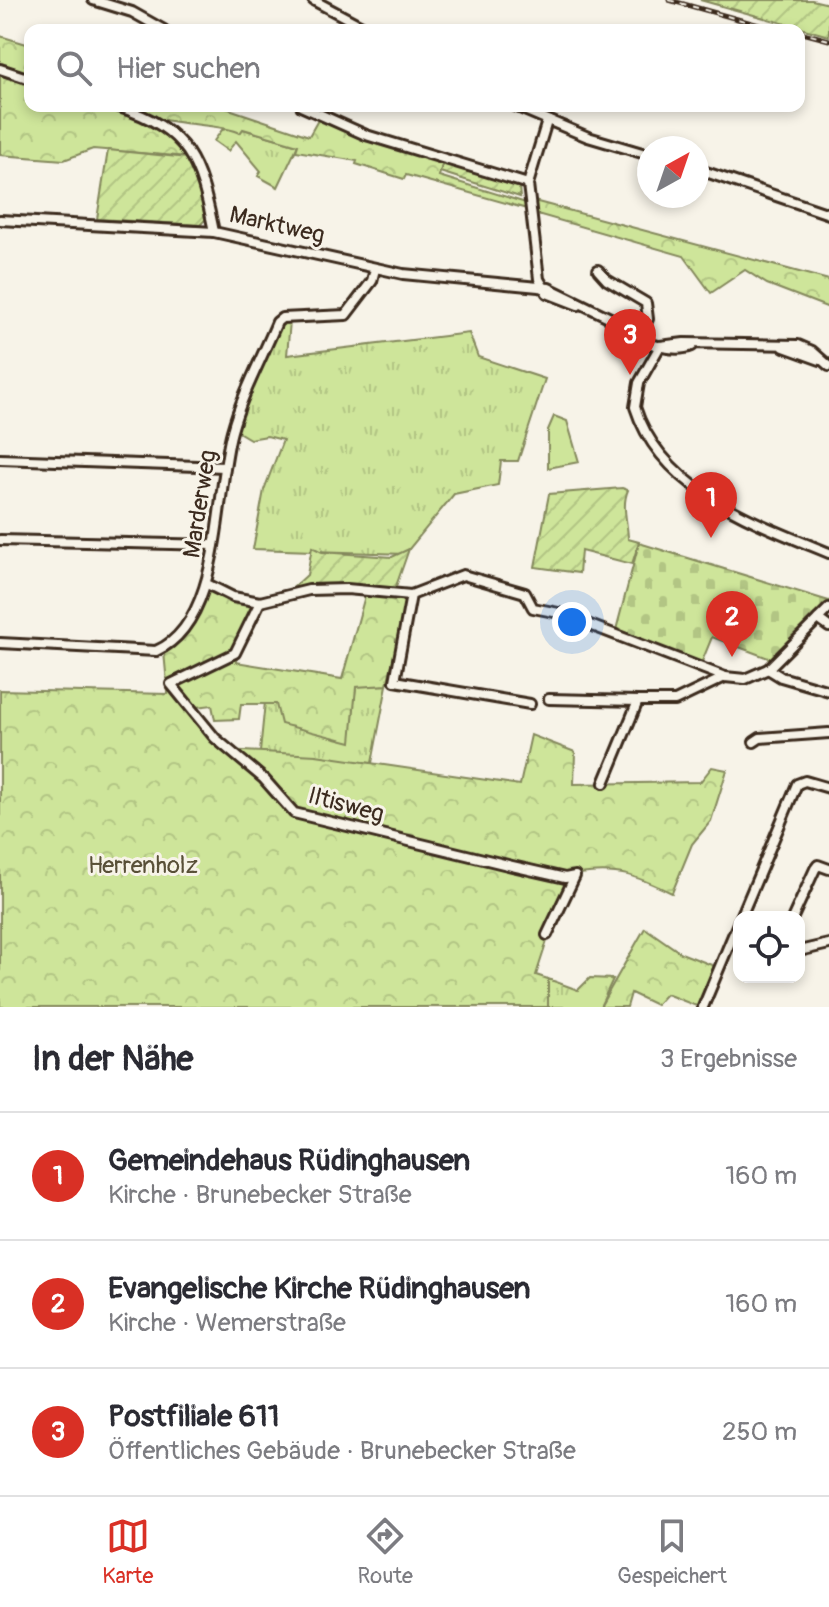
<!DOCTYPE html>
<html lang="de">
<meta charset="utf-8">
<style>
body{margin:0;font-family:Pangolin,sans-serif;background:#f7f7f7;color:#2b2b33}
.controls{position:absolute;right:24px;bottom:24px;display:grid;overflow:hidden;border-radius:16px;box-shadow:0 4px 12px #0003}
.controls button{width:72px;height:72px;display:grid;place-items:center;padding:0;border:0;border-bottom:2px solid #e1e1e2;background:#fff;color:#2b2b33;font:40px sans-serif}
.compass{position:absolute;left:637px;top:136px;width:72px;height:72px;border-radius:50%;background:#fff;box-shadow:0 4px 12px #0003;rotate:40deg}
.you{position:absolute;left:572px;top:622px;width:28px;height:28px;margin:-20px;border:6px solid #fff;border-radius:50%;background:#1a73e8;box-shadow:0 0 0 12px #1a73e833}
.badge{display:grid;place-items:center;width:52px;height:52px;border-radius:50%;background:#d93025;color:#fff;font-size:26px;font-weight:700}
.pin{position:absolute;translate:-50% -66px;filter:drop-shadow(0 2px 4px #0008)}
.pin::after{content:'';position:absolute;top:42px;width:28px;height:24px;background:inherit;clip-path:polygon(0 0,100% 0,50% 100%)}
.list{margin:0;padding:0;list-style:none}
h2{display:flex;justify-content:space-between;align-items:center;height:104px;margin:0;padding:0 32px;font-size:34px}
h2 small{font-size:26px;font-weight:400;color:#7c7c81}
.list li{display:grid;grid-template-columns:52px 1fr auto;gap:24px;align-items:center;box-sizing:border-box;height:128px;padding:0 32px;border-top:2px solid #e1e1e2}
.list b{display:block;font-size:30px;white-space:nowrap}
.list p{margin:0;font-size:26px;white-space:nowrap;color:#7c7c81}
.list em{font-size:26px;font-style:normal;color:#7c7c81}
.icon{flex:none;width:44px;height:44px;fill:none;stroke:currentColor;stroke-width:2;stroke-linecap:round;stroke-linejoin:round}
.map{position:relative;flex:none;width:829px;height:1007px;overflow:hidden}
.search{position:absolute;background:#fff;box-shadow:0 4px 12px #0003;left:24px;right:24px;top:24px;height:88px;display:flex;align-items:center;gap:20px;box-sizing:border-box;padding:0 28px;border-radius:16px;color:#7c7c81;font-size:30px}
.sheet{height:488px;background:#fff}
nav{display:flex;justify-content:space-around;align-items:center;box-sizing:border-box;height:112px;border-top:2px solid #e1e1e2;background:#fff;font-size:22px;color:#7c7c81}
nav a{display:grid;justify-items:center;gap:4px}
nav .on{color:#d93025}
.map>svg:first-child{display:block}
</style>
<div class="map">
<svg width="829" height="1007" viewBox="0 0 829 1007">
<defs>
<pattern id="grass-tufts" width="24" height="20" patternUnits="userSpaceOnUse" patternTransform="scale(2)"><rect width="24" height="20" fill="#cee59a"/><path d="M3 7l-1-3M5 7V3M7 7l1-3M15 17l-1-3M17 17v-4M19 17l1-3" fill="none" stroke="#b2c584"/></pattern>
<pattern id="forest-crowns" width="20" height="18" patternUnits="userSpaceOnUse" patternTransform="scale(2)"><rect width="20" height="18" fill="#cee59a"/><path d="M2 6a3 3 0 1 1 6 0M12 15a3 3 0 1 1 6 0" fill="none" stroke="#b2c584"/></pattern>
<pattern id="cemetery-stones" width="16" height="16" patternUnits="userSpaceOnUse" patternTransform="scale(2)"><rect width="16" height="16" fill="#cee59a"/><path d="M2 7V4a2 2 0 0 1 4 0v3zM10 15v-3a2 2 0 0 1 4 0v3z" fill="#b2c584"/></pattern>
<pattern id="garden-furrows" width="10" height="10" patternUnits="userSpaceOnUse" patternTransform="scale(2)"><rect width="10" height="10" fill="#cee59a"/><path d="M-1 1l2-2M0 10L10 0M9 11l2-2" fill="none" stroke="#b2c584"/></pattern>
</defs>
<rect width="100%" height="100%" fill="#f7f3e8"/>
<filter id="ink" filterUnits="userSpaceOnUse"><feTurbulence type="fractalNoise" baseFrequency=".0125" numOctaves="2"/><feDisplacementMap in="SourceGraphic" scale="16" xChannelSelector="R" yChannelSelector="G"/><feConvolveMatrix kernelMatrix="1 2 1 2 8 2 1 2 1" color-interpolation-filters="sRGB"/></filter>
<g filter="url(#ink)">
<g fill="url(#grass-tufts)" stroke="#84885c" stroke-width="2">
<path d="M231 128 240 133 243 129 298 145 278 187 258 176 261 171 236 141 228 151 214 141 222 130Z"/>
<path d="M282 321H290L287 355 469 333 478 357 545 379 518 461H501L498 485 454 494 405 554 253 549 264 490 283 440 267 436 250 439 235 430Z"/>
<path d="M387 685 372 763 260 752 265 702 276 704 350 741 356 686Z"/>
<path d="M590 978 613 979 600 1007H548V979L578 990Z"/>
</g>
<g fill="url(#forest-crowns)" stroke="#84885c" stroke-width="2">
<path d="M0 36 30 45V106H220L309 136 318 120 443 162 439 176 526 203 527 209 406 175 404 179 356 164 357 161 296 151 298 145 243 129 240 133C229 126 181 124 165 120L159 127 188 157 93 149 64 160 0 155Z"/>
<path d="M534 201 829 280V308L767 284 745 270 711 293 684 256 537 214Z"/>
<path d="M207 589 250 604 254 609 236 662 342 679 366 592 408 597 387 685 356 687 351 742 281 724 276 704H241L239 719 215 720 212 705 189 708 226 750 316 755 520 785 531 735 575 752 574 784 700 782 712 767 727 770 711 821 692 844 672 893C636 876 619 868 579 874L548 938 536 975 548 979V1007H0V690L168 694 164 652 184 632Z"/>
<path d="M645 928 681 953 717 967 699 1007 666 994 656 1005 631 993 627 1007H600Z"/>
</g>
<path fill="url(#cemetery-stones)" stroke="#84885c" stroke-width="2" d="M639 543 829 601 771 659 712 637 701 664 616 630Z"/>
<g fill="url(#garden-furrows)" stroke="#84885c" stroke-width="2">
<path d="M700 0H812L829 4V36Z"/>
<path d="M108 150 188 158 197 175 206 219 200 225 97 219Z"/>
<path d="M443 162 519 187 520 197 440 172Z"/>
<path d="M622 488 628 490C621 506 628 523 628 539L639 542 632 564 581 551 579 573 535 567 549 494Z"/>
<path d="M312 547 322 552 392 557 409 549 394 592 347 587 285 595 307 575Z"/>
</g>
<path fill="#cee59a" stroke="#84885c" stroke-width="2" d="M554 416 567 421 579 462 548 468V430Z"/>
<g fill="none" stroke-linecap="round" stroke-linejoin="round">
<g stroke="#3b2a1e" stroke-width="14">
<g id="minor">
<path d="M93 0 132 12 164 30"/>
<path d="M313 0 369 30"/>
<path d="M0 69 30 79"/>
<path d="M116 106C190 129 200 162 214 232"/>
<path d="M301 106 366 135 528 184"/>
<path d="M515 106 588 137 649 155"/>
<path d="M547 121 528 184 539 279 547 293 578 305"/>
<path d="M697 169 829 214"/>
<path d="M0 220 214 232 403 274 549 288 635 330 648 340"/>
<path d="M598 270 607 280 646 303 648 319 639 339"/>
<path d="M610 321C626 338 670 355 692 346"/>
<path d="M660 346 639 383 635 407C661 490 756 523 829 553"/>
<path d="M660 346 684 343 798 345 812 351 829 366"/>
<path d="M784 347 820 360"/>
<path d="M0 459 225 467"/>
<path d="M0 540 214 545"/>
<path d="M207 584 233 597 260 602 309 590 347 589 411 595 463 575 525 593 533 608 559 613 725 677 745 679 768 669 829 608"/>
<path d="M411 595 395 681 530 704"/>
<path d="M260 602 235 653 171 684 215 738 264 779 294 813 512 866 565 878 575 876 547 935"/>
<path d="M818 619 829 627"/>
<path d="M0 643 156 651C223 622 215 492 232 431 242 394 262 358 277 322L282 318 346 315 372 281 375 269"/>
<path d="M768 669 781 677 829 691"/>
<path d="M549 699 638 701"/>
<path d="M754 742 760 738 829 733"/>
<path d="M604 783 638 701H675L725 677"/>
<path d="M741 917 797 784 805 781 829 788"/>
<path d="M793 917 815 869 818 865 829 869"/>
<path d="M799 951 829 944"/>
<path d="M703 1007 739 921"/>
</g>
</g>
<use href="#minor" stroke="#f7f3e8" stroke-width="8"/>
<g stroke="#3b2a1e" stroke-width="5">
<g id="rail">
<path d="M669 0 777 30"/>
<path d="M799 32 829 40"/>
</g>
</g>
<use href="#rail" stroke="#f7f3e8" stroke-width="2" stroke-dasharray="6" stroke-linecap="butt"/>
</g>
</g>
<g text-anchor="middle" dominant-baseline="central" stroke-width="6" stroke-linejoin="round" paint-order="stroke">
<g font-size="24" fill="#3b2a1e" stroke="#f7f3e8">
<text transform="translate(277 225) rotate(13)">Marktweg</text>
<text transform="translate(200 504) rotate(-81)">Marderweg</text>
<text transform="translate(346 805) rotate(15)">Iltisweg</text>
</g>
<g font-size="24" fill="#584f37" stroke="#f7f3e8">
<text x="143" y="865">Herrenholz</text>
</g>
</g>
</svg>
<div class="controls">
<button><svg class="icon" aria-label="locate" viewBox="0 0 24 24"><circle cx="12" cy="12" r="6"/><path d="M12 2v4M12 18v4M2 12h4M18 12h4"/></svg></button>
</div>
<svg class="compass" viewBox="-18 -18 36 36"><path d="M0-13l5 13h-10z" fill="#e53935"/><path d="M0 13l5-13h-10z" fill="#7c7c81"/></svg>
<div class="you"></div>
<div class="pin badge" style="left:711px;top:538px">1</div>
<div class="pin badge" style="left:732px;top:657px">2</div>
<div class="pin badge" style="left:630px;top:375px">3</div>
<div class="search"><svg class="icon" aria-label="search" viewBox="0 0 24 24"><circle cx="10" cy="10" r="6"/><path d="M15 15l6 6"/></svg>Hier suchen</div>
</div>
<section class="sheet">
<h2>In der Nähe<small>3 Ergebnisse</small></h2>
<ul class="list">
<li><span class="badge">1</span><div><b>Gemeindehaus Rüdinghausen</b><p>Kirche · Brunebecker Straße</p></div><em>160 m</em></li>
<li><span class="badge">2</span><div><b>Evangelische Kirche Rüdinghausen</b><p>Kirche · Wemerstraße</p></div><em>160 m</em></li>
<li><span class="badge">3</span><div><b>Postfiliale 611</b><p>Öffentliches Gebäude · Brunebecker Straße</p></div><em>250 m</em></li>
</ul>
</section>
<nav>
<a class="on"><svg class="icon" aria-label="map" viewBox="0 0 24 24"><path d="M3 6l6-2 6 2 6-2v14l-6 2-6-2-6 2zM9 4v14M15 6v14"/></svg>Karte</a>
<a><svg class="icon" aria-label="directions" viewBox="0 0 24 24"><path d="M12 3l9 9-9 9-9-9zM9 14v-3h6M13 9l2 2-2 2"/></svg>Route</a>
<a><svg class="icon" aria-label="saved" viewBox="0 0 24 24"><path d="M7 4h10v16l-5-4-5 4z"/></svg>Gespeichert</a>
</nav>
